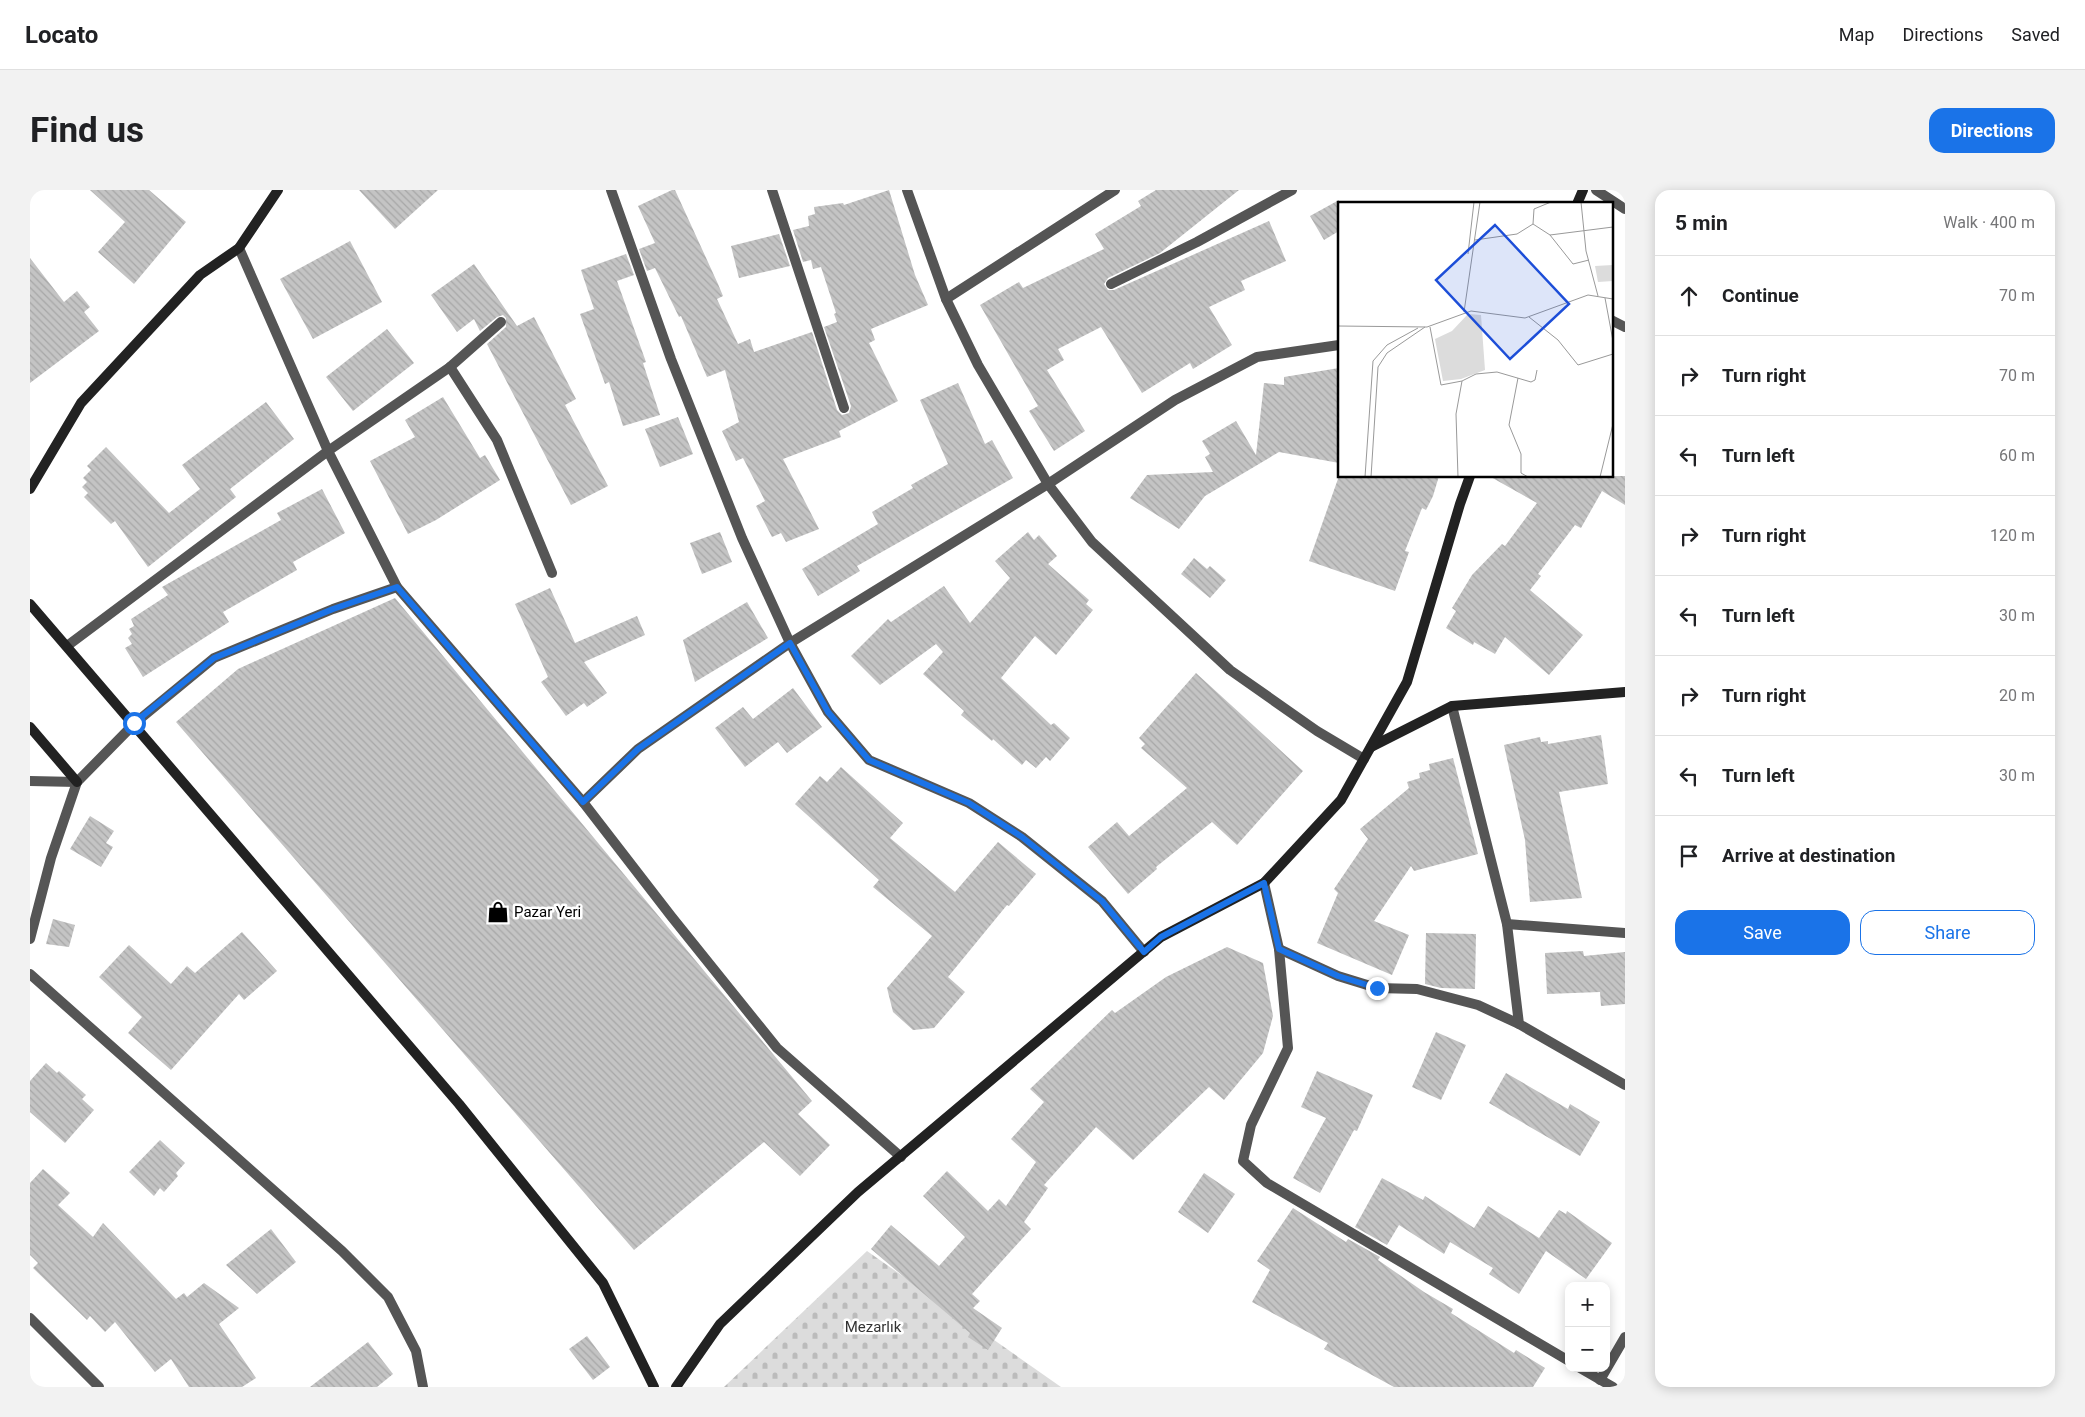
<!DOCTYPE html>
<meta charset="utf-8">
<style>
body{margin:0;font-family:Roboto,sans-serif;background:#f2f2f2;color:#202124}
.controls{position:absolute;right:15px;bottom:15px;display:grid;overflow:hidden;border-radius:10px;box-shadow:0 2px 12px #0003}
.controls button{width:45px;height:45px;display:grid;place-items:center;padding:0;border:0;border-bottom:1px solid #e0e0e0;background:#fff;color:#202124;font:25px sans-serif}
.stop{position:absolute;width:15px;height:15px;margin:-11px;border:4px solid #1a73e8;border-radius:50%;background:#fff}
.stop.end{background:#1a73e8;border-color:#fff;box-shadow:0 1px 5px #0008}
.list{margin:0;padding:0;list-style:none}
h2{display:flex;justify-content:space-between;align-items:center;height:65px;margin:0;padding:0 20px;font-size:21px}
h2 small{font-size:16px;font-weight:400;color:#757577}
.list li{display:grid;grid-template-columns:32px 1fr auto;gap:15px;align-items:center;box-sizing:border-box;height:80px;padding:0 20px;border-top:1px solid #e0e0e0}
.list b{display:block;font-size:19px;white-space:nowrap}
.list em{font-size:16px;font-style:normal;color:#757577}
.actions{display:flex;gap:10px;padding:15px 20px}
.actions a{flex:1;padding:11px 0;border:1px solid #1a73e8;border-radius:15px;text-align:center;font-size:18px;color:#1a73e8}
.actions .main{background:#1a73e8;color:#fff}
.icon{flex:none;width:28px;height:28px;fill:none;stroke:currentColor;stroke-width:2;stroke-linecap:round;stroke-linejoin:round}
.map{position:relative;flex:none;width:1595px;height:1197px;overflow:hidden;border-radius:15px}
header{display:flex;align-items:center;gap:30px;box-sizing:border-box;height:70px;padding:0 25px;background:#fff;border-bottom:1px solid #e0e0e0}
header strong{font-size:24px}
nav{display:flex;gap:28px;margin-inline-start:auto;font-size:18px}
.intro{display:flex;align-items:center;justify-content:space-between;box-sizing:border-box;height:120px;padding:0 30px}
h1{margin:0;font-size:35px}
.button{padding:12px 22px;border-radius:15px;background:#1a73e8;color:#fff;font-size:18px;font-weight:700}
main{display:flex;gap:30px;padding:0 30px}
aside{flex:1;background:#fff;border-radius:15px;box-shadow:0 2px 12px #0003}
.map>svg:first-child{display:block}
</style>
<header>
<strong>Locato</strong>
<nav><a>Map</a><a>Directions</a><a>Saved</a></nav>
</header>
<div class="intro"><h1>Find us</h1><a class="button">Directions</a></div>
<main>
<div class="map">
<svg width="1595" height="1197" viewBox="0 0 1595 1197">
<defs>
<pattern id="cemetery-stones" width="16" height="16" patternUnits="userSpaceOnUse" patternTransform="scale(1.25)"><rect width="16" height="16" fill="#dcdcdc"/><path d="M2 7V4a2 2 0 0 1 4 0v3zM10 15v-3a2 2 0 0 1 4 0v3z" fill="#bbb"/></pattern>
<pattern id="building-back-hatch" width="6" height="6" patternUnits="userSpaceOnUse" patternTransform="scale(1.25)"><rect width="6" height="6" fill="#c4c4c4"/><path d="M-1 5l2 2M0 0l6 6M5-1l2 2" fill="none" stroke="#a7a7a7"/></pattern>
</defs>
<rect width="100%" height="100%" fill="#fff"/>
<path fill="url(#cemetery-stones)" d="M837 1061 1031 1197H694Z"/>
<g fill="url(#building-back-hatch)">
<path d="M60 0H119L156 32 104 94 68 62 95 32Z"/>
<path d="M329 0H408L365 39Z"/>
<path d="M642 0H645L688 94 693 106 687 109 708 154 720 149 724 162 782 142 807 220 812 225 819 223 821 216 794 137 807 132 804 124 806 123 791 77 783 79 781 70 773 72 763 40 779 36 778 26 785 24 784 17 813 13 814 15 859 0 885 85 898 115 841 139 845 150 839 153 868 211 809 241 811 247 753 269 789 339 756 352 751 343 742 347 726 316 735 311 713 268 706 271 692 241 709 232 695 180 677 187 651 126 649 127 625 78 617 81 609 59 625 53 608 16Z"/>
<path d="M1126 0H1209L1130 63 1078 88 1074 94 1078 100H1084L1239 31 1256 71 1211 91 1215 100 1179 117 1202 155 1163 179 1160 173 1112 203 1071 137 1028 159 1034 170 1017 180 1055 241 1024 261 999 221 1008 216 950 115 989 92 993 98 1074 59 1065 44 1111 16 1108 11Z"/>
<path d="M1309 10V41L1294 50 1280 26Z"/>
<path d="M749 44 760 76 709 88 701 56Z"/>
<path d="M320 51 352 112 283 149 250 89Z"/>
<path d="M596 64 604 85 587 91 616 172 613 173 630 225 593 236 579 192 575 194 550 124 564 119 551 80Z"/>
<path d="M0 68 34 112 47 101 60 117 54 122 69 141 0 193Z"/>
<path d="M444 74 487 136 504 127 546 209 535 215 578 296 541 315 457 154 476 137V128L473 125 467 127 450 141 444 129 427 142 401 105Z"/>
<path d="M357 139 384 173 323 221 296 187Z"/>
<path d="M1309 178V273L1249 262 1175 306 1149 339 1100 308 1117 285 1183 282 1175 267 1180 264 1172 251 1206 231 1226 265 1234 193 1254 195V187Z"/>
<path d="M928 193 955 254 962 250 983 288 827 376 830 381 788 406 772 379 848 334 842 322 883 298 881 295 918 274 890 210Z"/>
<path d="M413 207 450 268 455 265 470 290 406 330 378 344 340 271 385 247 375 230Z"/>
<path d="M236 212 264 249 200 299 206 307 118 377 85 331 81 334 54 307 58 303 52 297 57 292 53 288 61 280 57 276 76 257 139 323 170 299 152 275Z"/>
<path d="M648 227 663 264 630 277 615 239Z"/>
<path d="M1309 286H1409L1403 306 1396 320 1392 318 1375 361 1379 362 1365 401 1279 371Z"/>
<path d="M1459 286H1595V315L1572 301 1551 338 1545 335 1508 384 1511 386 1500 400 1553 445 1519 485 1475 447 1465 464 1444 452 1443 455 1416 438 1426 421 1422 418 1442 385 1472 354 1475 356 1507 313Z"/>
<path d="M292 299 315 343 263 372 267 380 193 422 199 432 113 487 95 458 102 454 98 448 102 444 99 439 104 436 101 429 138 405 132 397 251 330 247 323Z"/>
<path d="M690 342 702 372 672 384 660 353Z"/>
<path d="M998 342 1004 350 1009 345 1027 366 1018 374 1059 410 1056 414 1063 420 1026 465 1005 446 971 488 1021 535 1024 533 1040 548 1020 571 1016 567 1006 578 996 570 992 575 963 549 962 551 931 525 934 521 893 484 913 462 906 454 850 495 821 466 858 429 861 432 914 396 940 433 980 388 965 371Z"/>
<path d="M1164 368 1177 379 1180 376 1196 390 1180 408 1151 384Z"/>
<path d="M520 398 545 453 607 426 615 445 554 472 577 503 557 517 554 513 536 526 511 492 518 487 485 414Z"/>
<path d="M365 408 782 911 768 924 800 955 770 986 734 952 604 1060 146 532 208 479Z"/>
<path d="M717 412 738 448 665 492 653 450Z"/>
<path d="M1166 483 1273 581 1207 655 1182 632 1126 677 1127 679 1098 704 1058 657 1087 632 1099 646 1157 598 1111 558 1115 554 1109 548Z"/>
<path d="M763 498 792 537 757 563 748 552 715 577 685 538 713 517 723 529Z"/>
<path d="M1571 545 1578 594 1529 602 1552 708 1500 712 1495 650 1474 555 1510 547 1511 552 1518 551V554Z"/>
<path d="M1423 568 1448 664 1384 681 1381 676 1344 731 1379 745 1362 785 1287 753 1308 703 1304 699 1338 649 1330 639 1379 598 1377 592 1390 588 1389 583 1400 580 1399 574Z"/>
<path d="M811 577 873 633 860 648 925 702 968 652 1006 684 979 716 977 715 918 787 935 802 904 838 883 840 863 822 857 798 902 746 843 697 849 690 765 614 790 586 797 592Z"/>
<path d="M60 626 84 641 76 653 83 657 71 677 40 659Z"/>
<path d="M23 729 45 735 39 757 16 754Z"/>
<path d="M212 742 247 781 214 810 209 804 141 880 98 843 112 827 69 787 99 755 141 794 157 776 165 783Z"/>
<path d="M1396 743 1446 744 1445 799 1411 798 1395 794Z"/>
<path d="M1197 757 1233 773 1243 826 1233 863 1194 910 1179 897 1103 970 1066 937 1014 995 1018 998 994 1032 1001 1039 942 1104 950 1111 943 1118 972 1138 958 1160 938 1147 940 1143 841 1059 861 1035 909 1076 935 1047 893 1006 917 981 958 1021 969 1009 976 1016 1006 972 981 949 1014 912 1000 899 1082 820 1085 823 1136 787Z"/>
<path d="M1553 761 1554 766 1595 762V814L1571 816 1570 802 1517 804 1515 763Z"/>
<path d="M1406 842 1436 855 1411 910 1382 897Z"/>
<path d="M16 873 27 883 29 881 56 905 52 909 64 920 35 953 0 922V891Z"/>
<path d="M1287 881 1343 905 1327 941 1324 940 1290 1003 1263 988 1296 928 1271 917Z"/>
<path d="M1476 883 1538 919 1540 914 1570 932 1550 966 1459 913Z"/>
<path d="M130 950 155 973 146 983 148 986 134 1002 130 998 124 1006 99 982Z"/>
<path d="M13 979 40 1003 28 1015 63 1047 73 1033 146 1109 154 1103 157 1107 174 1093 209 1118 189 1134 226 1188 212 1197H159L141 1169 125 1182 85 1132 75 1142 60 1126 57 1130 3 1078 8 1073 0 1065V993Z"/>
<path d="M1174 983 1205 1004 1178 1043 1148 1022Z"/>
<path d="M1352 988 1393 1010 1395 1006 1444 1038 1458 1016 1509 1048 1529 1020 1536 1024 1537 1021 1582 1053 1556 1089 1516 1061 1489 1104 1459 1084 1463 1078 1420 1052 1414 1064 1369 1035 1357 1055 1325 1037Z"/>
<path d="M1263 1018 1316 1052 1318 1049 1350 1067 1348 1070 1394 1102 1423 1119 1421 1123 1484 1163 1486 1160 1515 1178 1503 1197H1364L1294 1159 1298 1153 1222 1112 1240 1080 1227 1071Z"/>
<path d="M241 1039 266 1072 227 1104 196 1075Z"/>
<path d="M557 1146 580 1177 563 1190 539 1159Z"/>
<path d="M338 1152 363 1184 347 1197H280Z"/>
</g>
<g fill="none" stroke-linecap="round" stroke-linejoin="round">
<g stroke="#555" stroke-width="10">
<path d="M581 0 641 169 712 348 760 453 798 522 839 570 939 613 992 647 1072 711 1114 762"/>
<path d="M742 0 814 218"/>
<path d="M877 0 916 109 948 175 1018 294 1062 352 1200 480 1287 541 1334 569"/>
<path d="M1566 0 1595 19"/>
<path d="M209 58 298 261 367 397 553 612 641 726 747 858 871 967"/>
<path d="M1081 94 1167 52 1262 0"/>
<path d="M916 109 1085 0"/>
<path d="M1581 130 1595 137"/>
<path d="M420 177 467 250 522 383"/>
<path d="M37 456 298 261 420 177 471 132"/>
<path d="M1422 516 1477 734 1489 834 1595 895"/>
<path d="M0 591 47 592"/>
<path d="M553 612 608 559 760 453 1018 294 1145 210 1227 167 1309 155"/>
<path d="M1234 693 1249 759 1258 858 1221 935 1213 971 1237 993 1539 1171"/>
<path d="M1477 734 1595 743"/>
<path d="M0 749 21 668 47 592 105 533 184 468 303 419 367 397"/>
<path d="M1249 759 1308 786 1347 798 1387 799 1448 815 1489 834"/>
<path d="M0 784 312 1061 358 1107 386 1161 393 1197"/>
<path d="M0 1128 69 1197"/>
<path d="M1550 1178 1583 1197"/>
<path d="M1570 1190 1595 1147"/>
</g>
<g stroke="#222" stroke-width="10">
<path d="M1547 14 1553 0"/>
<path d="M0 299 51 213 170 85 209 58 248 0"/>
<path d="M0 414 429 914 573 1093 624 1197"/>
<path d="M0 537 47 592"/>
<path d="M1341 557 1422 516 1595 502"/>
<path d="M646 1197 690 1134 828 1002 1131 747 1234 693 1311 610 1377 492 1430 314 1440 286"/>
</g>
</g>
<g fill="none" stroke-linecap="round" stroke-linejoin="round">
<path stroke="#1a73e8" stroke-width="6" d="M104 533 184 468 303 419 367 397 553 612 608 559 760 453 798 522 839 570 939 613 992 647 1072 711 1114 762 1131 747 1234 693 1249 759 1308 786 1347 798"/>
</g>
<defs>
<g id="shop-bare" transform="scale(1.725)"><path d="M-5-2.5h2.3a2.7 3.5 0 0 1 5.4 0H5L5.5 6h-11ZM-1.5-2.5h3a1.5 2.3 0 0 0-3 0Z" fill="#000" stroke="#fff" stroke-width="2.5" paint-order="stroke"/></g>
</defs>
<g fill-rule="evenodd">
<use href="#shop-bare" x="468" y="722"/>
</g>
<g text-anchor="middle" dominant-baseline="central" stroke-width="5" stroke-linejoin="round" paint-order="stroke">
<g font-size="15" fill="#000" stroke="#fff" text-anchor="start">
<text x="484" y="722">Pazar Yeri</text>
</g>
<g font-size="15" fill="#333" stroke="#fff">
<text x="843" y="1137">Mezarlık</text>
</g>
</g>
<g transform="translate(1308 12)">
<rect width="275" height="275" fill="#fff"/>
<path d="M130 112 143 113 147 168 123 177 105 179 97 137 114 129Z" fill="#dcdcdc"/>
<path d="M275 63V79L260 80 257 64Z" fill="#dcdcdc"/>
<path fill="none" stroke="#999" stroke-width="1" d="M243 0 248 49 260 94M195 22 212 33 235 62 251 58M212 33 275 25M137 38 179 32 195 22 196 7 213 0M130 52 136 0M267 96 275 139M126 110 142 0M191 115 220 138 240 163 275 152M0 124 89 125 133 109 187 116 250 93 275 97M92 125 103 183 124 179 138 172 159 170 193 180 197 178 199 168M180 176 171 223 183 252V271L190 275M27 275 35 159 49 143 80 126M33 275 40 165 49 151 87 125M120 275 118 212 124 179M262 275 275 222"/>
<path fill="#1d4ed8" fill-opacity="0.15" stroke="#1d4ed8" stroke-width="2.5" d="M157 23 231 102 172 157 98 78Z"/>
<rect width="275" height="275" fill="none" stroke="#000" stroke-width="2.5"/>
</g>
</svg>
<div class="controls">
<button>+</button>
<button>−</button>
</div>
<div class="stop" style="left:104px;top:533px"></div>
<div class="stop end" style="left:1347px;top:798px"></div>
</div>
<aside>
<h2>5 min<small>Walk · 400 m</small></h2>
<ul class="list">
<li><svg class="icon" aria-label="ahead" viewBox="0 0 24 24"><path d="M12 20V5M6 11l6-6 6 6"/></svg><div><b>Continue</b></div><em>70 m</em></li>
<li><svg class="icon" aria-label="right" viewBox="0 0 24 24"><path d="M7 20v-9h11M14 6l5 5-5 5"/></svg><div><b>Turn right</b></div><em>70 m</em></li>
<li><svg class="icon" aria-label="left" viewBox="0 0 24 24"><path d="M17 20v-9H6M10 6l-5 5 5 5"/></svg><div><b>Turn left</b></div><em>60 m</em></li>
<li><svg class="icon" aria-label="right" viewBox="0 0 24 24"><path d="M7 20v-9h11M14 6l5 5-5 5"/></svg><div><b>Turn right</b></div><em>120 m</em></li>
<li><svg class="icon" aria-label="left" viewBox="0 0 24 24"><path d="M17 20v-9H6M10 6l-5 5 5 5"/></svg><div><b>Turn left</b></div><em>30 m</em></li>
<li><svg class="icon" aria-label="right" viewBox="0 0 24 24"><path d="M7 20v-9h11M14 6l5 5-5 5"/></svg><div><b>Turn right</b></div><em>20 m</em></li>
<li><svg class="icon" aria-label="left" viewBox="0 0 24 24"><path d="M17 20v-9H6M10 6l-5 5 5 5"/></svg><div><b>Turn left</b></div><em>30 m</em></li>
<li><svg class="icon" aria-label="arrive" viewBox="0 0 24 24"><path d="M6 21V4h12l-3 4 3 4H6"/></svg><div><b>Arrive at destination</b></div></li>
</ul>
<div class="actions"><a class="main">Save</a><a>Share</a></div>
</aside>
</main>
